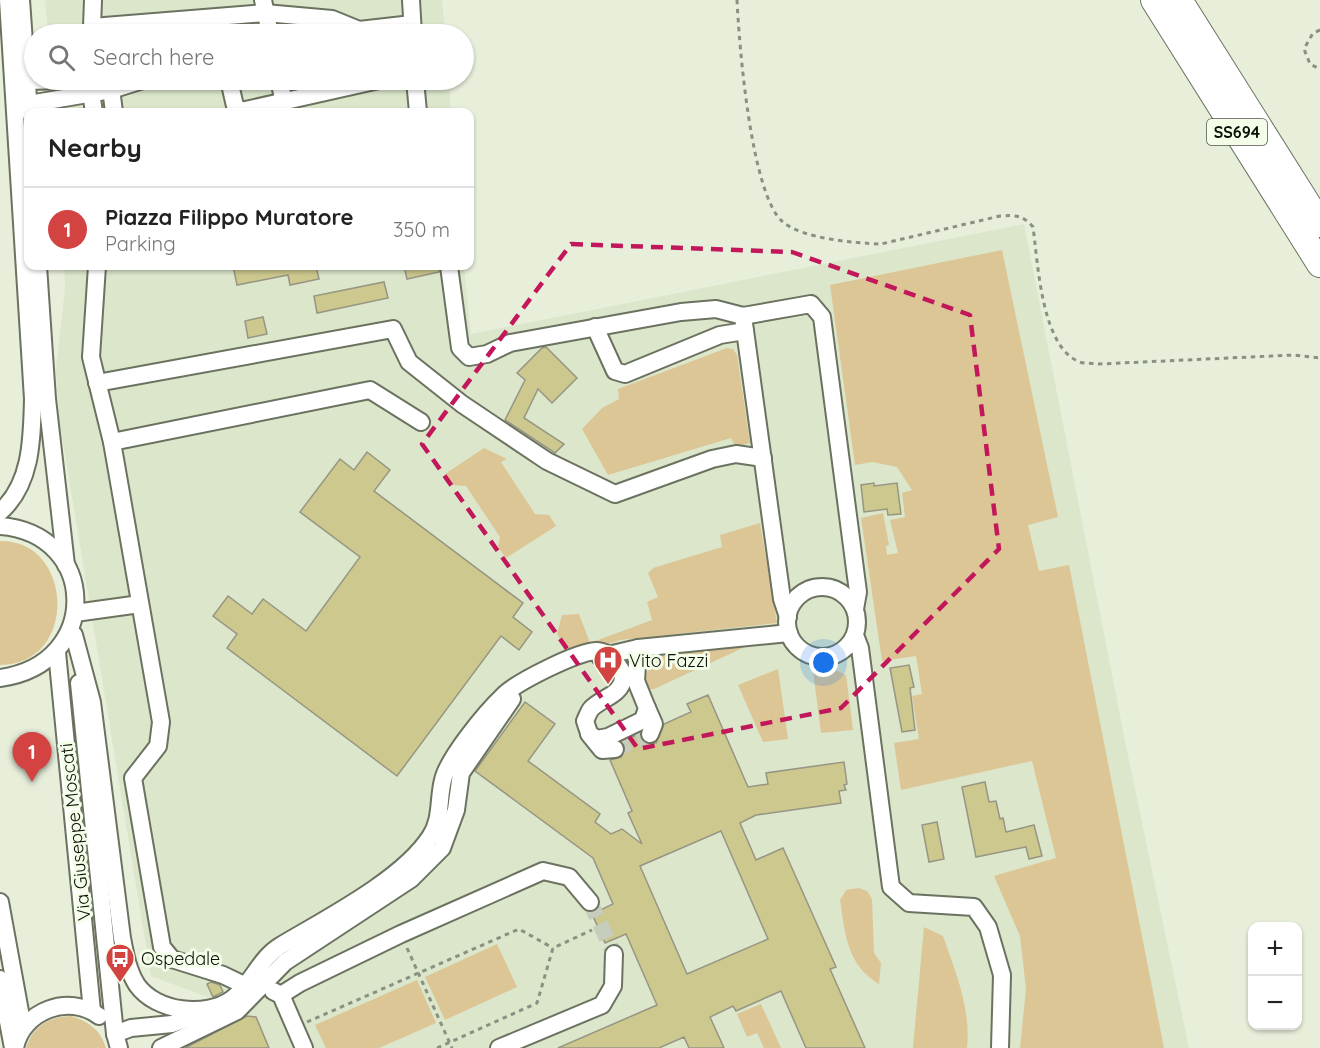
<!DOCTYPE html>
<meta charset="utf-8">
<style>
body{margin:0;font-family:Quicksand,sans-serif;background:#f2f2f2;color:#222}
.controls{position:absolute;right:18px;bottom:18px;display:grid;overflow:hidden;border-radius:12px;box-shadow:0 2px 4px #0004}
.controls button{width:54px;height:54px;display:grid;place-items:center;padding:0;border:0;border-bottom:2px solid #e0e0e0;background:#fff;color:#222;font:30px sans-serif}
.you{position:absolute;left:824px;top:663px;width:21px;height:21px;margin:-15px;border:4px solid #fff;border-radius:50%;background:#1a73e8;box-shadow:0 0 0 9px #1a73e833}
.badge{display:grid;place-items:center;width:39px;height:39px;border-radius:50%;background:#d24342;color:#fff;font-size:20px;font-weight:700}
.pin{position:absolute;translate:-50% -50px;filter:drop-shadow(0 2px 3px #0008)}
.pin::after{content:'';position:absolute;top:32px;width:21px;height:18px;background:inherit;clip-path:polygon(0 0,100% 0,50% 100%)}
.list{margin:0;padding:0;list-style:none}
h2{display:flex;justify-content:space-between;align-items:center;height:78px;margin:0;padding:0 24px;font-size:26px}
h2 small{font-size:20px;font-weight:400;color:#767676}
.list li{display:grid;grid-template-columns:39px 1fr auto;gap:18px;align-items:center;box-sizing:border-box;height:84px;padding:0 24px;border-top:2px solid #e0e0e0}
.list b{display:block;font-size:22px;white-space:nowrap}
.list p{margin:0;font-size:20px;white-space:nowrap;color:#767676}
.list em{font-size:20px;font-style:normal;color:#767676}
.icon{flex:none;width:33px;height:33px;fill:none;stroke:currentColor;stroke-width:2;stroke-linecap:round;stroke-linejoin:round}
.map{position:relative;flex:none;width:1320px;height:1048px;overflow:hidden}
.search{position:absolute;background:#fff;box-shadow:0 2px 4px #0004;left:24px;top:24px;width:450px;height:66px;display:flex;align-items:center;gap:15px;box-sizing:border-box;padding:0 21px;border-radius:33px;color:#767676;font-size:22px}
.panel{position:absolute;background:#fff;box-shadow:0 2px 4px #0004;left:24px;top:108px;width:450px;height:162px;border-radius:12px}
.map>svg:first-child{display:block}
</style>
<div class="map">
<svg width="1320" height="1048" viewBox="0 0 1320 1048">
<rect width="100%" height="100%" fill="#e7efdb"/>
<g fill="#dbe6cb">
<path d="M45 0H442L445 34H48Z"/>
<path d="M65 80H449L451 112H68Z"/>
<path d="M1024 224 1124 736 1189 1048H195L192 1041 224 1022 213 997H207L151 976 59 418 56 369 65 289 64 266H464L471 334Z"/>
</g>
<g fill="#ddc696">
<path d="M1002 250 1058 517 1028 525 1039 571 1069 565 1164 1048H1020L1026 989 1020 936 994 876 1056 858 1032 761 901 790 894 743 919 739 912 696 922 694 916 656 882 661 861 518 883 513 889 545 886 546 887 555 898 553 890 520 905 517 902 493 912 490 897 467 872 462 855 465 830 285Z"/>
<path d="M727 348 733 349 737 355 750 443 736 447 731 438 608 475 582 429 602 408 619 399 618 389Z"/>
<path d="M484 448 507 459 501 462 535 514 549 515 556 526 506 558 498 547 500 537 466 486 452 485 445 474Z"/>
<path d="M760 523 777 623 620 640 571 657 557 634 562 615 579 614 590 643 652 620 647 602 658 597 648 573 653 568 722 547 720 535Z"/>
<path d="M0 541C73 539 80 664 0 665Z"/>
<path d="M743 645 745 647 654 689H649L643 680 653 661 661 656Z"/>
<path d="M778 669 788 739 763 742 738 685Z"/>
<path d="M823 669 836 670 846 675 853 730 821 733 813 671Z"/>
<path d="M859 888 867 891 872 899 874 953 881 963 879 984C847 965 845 934 840 900L846 890Z"/>
<path d="M924 927 943 936C956 973 971 1009 967 1048H913Z"/>
<path d="M497 944 517 987 445 1020 425 977Z"/>
<path d="M417 980 436 1023 379 1048H326L315 1025Z"/>
<path d="M761 1004 781 1048H764L757 1033 747 1037 737 1014Z"/>
<path d="M71 1016C89 1022 100 1029 106 1048H26C33 1026 48 1017 71 1016Z"/>
</g>
<g fill="#ccc88e" stroke="#979683" stroke-width="1.5" fill-rule="evenodd">
<path d="M233 266H316L319 279 290 285 288 275 237 285Z"/>
<path d="M404 266H439V272L407 279Z"/>
<path d="M384 282 388 298 317 313 314 296Z"/>
<path d="M263 317 267 334 248 338 245 321Z"/>
<path d="M546 347 577 378 552 403 538 389 524 418 564 444 555 453 505 420 525 380 517 373 542 348Z"/>
<path d="M367 452 390 470 374 491 523 603 513 617 532 632 519 650 501 636 397 776 227 648 237 634 213 616 228 596 252 614 263 599 306 631 360 557 300 512 340 459 354 470Z"/>
<path d="M874 483V486L897 483 901 514 888 515 887 509 864 512 861 485Z"/>
<path d="M909 665 914 687 910 688 915 730 902 732 890 668Z"/>
<path d="M708 695 748 787 768 784 766 773 844 762 847 784 844 785 846 790 839 791 841 803 756 815 740 823 756 860 783 848 836 967 830 969 865 1048H806L781 991 736 1011 733 1006 710 1017 724 1048H689L684 1037 659 1048H558L657 1005 626 934 605 943 592 914 613 904 593 858 475 771 525 702 555 724 528 761 600 814 595 822 611 834 622 829 642 844 628 813 632 811 610 760 621 757 625 749 622 742 640 733 646 743H656L664 724 691 712 687 704ZM721 831 768 939 687 974 640 866Z"/>
<path d="M985 782 989 802 996 801 1000 819 1003 818 1006 832 1034 825 1042 856 1029 859 1026 847 976 857 962 787Z"/>
<path d="M937 822 944 859 929 862 922 825Z"/>
<path d="M211 982 220 985 223 992 213 997 207 984Z"/>
<path d="M247 1016 256 1017 269 1048H185Z"/>
</g>
<g fill="none" stroke-linecap="round" stroke-linejoin="round">
<g stroke="#c6cdbc" stroke-width="16" stroke-dasharray="16 8" stroke-linecap="butt">
<path d="M615 749 650 734"/>
<path d="M590 902 614 954"/>
</g>
<g stroke="#6b7260" stroke-width="20">
<g id="minor">
<path d="M21 0 29 112"/>
<path d="M93 0 92 27 95 34"/>
<path d="M263 0 270 34"/>
<path d="M411 0 413 34"/>
<path d="M359 30 412 24"/>
<path d="M91 34 92 27 265 13 332 19 359 30 348 34"/>
<path d="M89 80 94 112"/>
<path d="M229 80 235 106 241 111 379 80"/>
<path d="M279 80 284 102"/>
<path d="M415 80 418 112"/>
<path d="M27 81 65 80"/>
<path d="M110 81 114 112"/>
<path d="M29 104 111 90 143 80"/>
<path d="M38 266 47 399 66 565"/>
<path d="M97 266 91 357 112 442"/>
<path d="M449 266 460 348 469 357 487 354 510 343 681 312 716 309 743 316 811 304 822 317 858 592 855 609"/>
<path d="M743 316 782 599 788 617"/>
<path d="M595 327 615 371 625 374 720 335 745 331"/>
<path d="M97 383 393 329 409 362 462 404 547 461 615 494 712 459 736 454 763 458"/>
<path d="M0 512C32 484 32 438 33 399L8 0"/>
<path d="M0 526C98 533 103 664 0 678"/>
<circle cx="822" cy="622" r="35"/>
<path d="M75 613 140 604"/>
<path d="M74 635 92 702 122 938C125 954 128 971 137 985 156 1012 206 1018 232 999 252 984 259 959 280 946 325 919 402 880 430 837 442 820 438 799 443 780 448 758 486 712 503 696 516 682 577 652 596 651 605 651 610 655 615 662 619 666 623 672 623 678 622 695 601 698 591 709 589 711 587 717 585 721L589 733 596 739 608 737 643 720 647 708 636 681 638 648"/>
<path d="M855 635 860 648 891 887 909 903 974 907 988 927 1002 975 1000 1048"/>
<path d="M57 652 92 1011"/>
<path d="M600 657 638 648 789 633"/>
<path d="M79 683 115 1034 119 1048"/>
<path d="M647 708 654 724 650 734"/>
<path d="M589 734 602 750 615 749"/>
<path d="M0 902 23 1028"/>
<path d="M0 979 13 1048"/>
<path d="M246 986 223 975 172 959 162 947 133 778 158 746 161 722 112 442 370 390 421 422"/>
<path d="M273 991 281 995 304 1048"/>
<path d="M281 995 300 983 401 934 543 871 569 877 590 902"/>
<path d="M115 1034 131 1028 172 1024 201 1013"/>
<path d="M15 1048C22 1011 69 993 99 1016"/>
<path d="M161 1048 237 1011 285 962 411 879 442 848 456 810 461 773 512 699"/>
<path d="M499 1048 602 1005 613 986 614 954"/>
</g>
</g>
<g stroke="#6b7260" stroke-width="28">
<g id="highway">
<path d="M1154 0 1320 264"/>
<path d="M1179 0 1320 224"/>
</g>
</g>
<g stroke="#8a9082" stroke-width="3" stroke-dasharray="4.5 4.5" stroke-linecap="butt">
<path d="M737 0C739 44 751 196 783 222 803 239 855 243 881 244L1000 216C1015 215 1023 215 1033 227 1038 262 1041 348 1080 362 1085 364 1093 363 1099 364L1294 355 1320 358"/>
<path d="M1320 30 1313 33 1304 49 1310 64 1320 69"/>
<path d="M407 948 452 1048"/>
<path d="M307 1022 519 929 553 948"/>
<path d="M437 1048 537 1003 553 948 592 930"/>
</g>
<use href="#minor" stroke="#fff" stroke-width="16"/>
<use href="#highway" stroke="#fff" stroke-width="26"/>
</g>
<path fill="none" stroke="#c2185b" stroke-width="4.5" stroke-dasharray="12 8" stroke-linejoin="round" d="M571 244 792 252 970 315 999 549 841 708 638 749 422 444Z"/>
<defs>
<g id="hospital-pin" transform="scale(1.5)"><path d="M0 17L-7.5 6A9.5 9.5 0 1 1 7.5 6Z" fill="#d24342" stroke="#f4fde8"/><path d="M-5-5h3v3.5h4V-5h3V5h-3V1.5h-4V5h-3Z" fill="#fff"/></g>
<g id="bus-pin" transform="scale(1.5)"><path d="M0 17L-7.5 6A9.5 9.5 0 1 1 7.5 6Z" fill="#d24342" stroke="#f4fde8"/><path d="M-5-6H5V4H4V6H2V4H-2V6H-4V4H-5ZM-3.5-4V0h7V-4ZM-3.5 1.2v1.5H-2V1.2ZM2 1.2v1.5H3.5V1.2Z" fill="#fff"/></g>
</defs>
<g fill-rule="evenodd">
<use href="#hospital-pin" x="608" y="660"/>
<use href="#bus-pin" x="120" y="958"/>
</g>
<g text-anchor="middle" dominant-baseline="central" stroke-width="6" stroke-linejoin="round" paint-order="stroke">
<rect fill="#f4fde8" stroke="#52564c" stroke-width="1.5" x="1207" y="119" width="60" height="26" rx="4.5"/>
<g font-size="16" font-weight="bold" fill="#0c0f09">
<text x="1237" y="132">SS694</text>
</g>
<g font-size="18" fill="#0c0f09" stroke="#f4fde8" text-anchor="start">
<text x="629" y="660">Vito Fazzi</text>
<text x="141" y="958">Ospedale</text>
</g>
<g font-size="18" fill="#0c0f09" stroke="#f4fde8">
<text transform="translate(75 832) rotate(-96)">Via Giuseppe Moscati</text>
</g>
</g>
</svg>
<div class="controls">
<button>+</button>
<button>−</button>
</div>
<div class="you"></div>
<div class="pin badge" style="left:32px;top:782px">1</div>
<div class="search"><svg class="icon" aria-label="search" viewBox="0 0 24 24"><circle cx="10" cy="10" r="6"/><path d="M15 15l6 6"/></svg>Search here</div>
<section class="panel">
<h2>Nearby<small></small></h2>
<ul class="list">
<li><span class="badge">1</span><div><b>Piazza Filippo Muratore</b><p>Parking</p></div><em>350 m</em></li>
</ul>
</section>
</div>
